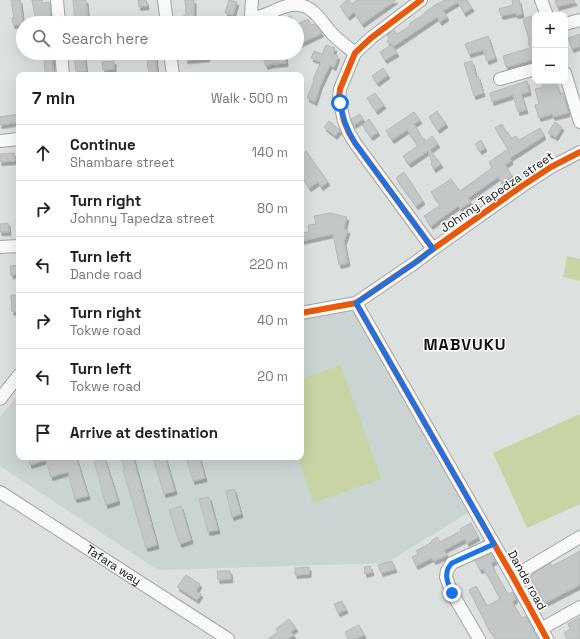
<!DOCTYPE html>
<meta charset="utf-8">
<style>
body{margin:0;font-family:"Space Grotesk",sans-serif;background:#f2f2f2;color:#202124}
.controls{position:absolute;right:12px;top:12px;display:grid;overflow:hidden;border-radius:8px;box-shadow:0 4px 16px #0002}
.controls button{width:36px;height:36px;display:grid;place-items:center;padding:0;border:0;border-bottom:1px solid #e0e0e0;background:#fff;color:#202124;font:20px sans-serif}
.stop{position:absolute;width:12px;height:12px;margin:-9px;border:3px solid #1a73e8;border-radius:50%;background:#fff}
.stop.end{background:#1a73e8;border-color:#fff;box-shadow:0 1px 4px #0008}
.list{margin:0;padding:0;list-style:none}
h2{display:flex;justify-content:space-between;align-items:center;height:52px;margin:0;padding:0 16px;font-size:17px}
h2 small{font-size:13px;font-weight:400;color:#757577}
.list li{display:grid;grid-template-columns:26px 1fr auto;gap:12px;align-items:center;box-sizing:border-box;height:56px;padding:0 16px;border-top:1px solid #e0e0e0}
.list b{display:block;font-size:15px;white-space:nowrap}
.list p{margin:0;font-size:13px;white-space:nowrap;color:#757577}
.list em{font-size:13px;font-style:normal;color:#757577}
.icon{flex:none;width:22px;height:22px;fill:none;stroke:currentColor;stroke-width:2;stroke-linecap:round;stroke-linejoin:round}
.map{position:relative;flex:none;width:580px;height:639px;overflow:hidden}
.search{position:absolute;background:#fff;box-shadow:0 4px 16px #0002;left:16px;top:16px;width:288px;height:44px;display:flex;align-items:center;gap:10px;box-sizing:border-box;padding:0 14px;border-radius:22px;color:#757577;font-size:15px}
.panel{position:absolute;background:#fff;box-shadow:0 4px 16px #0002;left:16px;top:72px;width:288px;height:388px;border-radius:8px}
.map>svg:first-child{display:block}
</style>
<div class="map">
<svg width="580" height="639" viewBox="0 0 580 639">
<defs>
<filter id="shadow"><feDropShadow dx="2" dy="3.5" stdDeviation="0" flood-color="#0004"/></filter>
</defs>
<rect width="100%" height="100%" fill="#dce0df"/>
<path fill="#cad5d3" d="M354 304 471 511 386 563 158 570 0 466V417L19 394V457H301V313Z"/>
<g fill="#c8d4a4">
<path d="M567 256 580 259V281L563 277Z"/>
<path d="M341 365 381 479 313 503 298 457H301V379Z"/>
<path d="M580 414V504L527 528 493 453Z"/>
</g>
<g fill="#c4c7c7" stroke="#b7baba" filter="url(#shadow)">
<path d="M11 0H20L23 24 13 25 12 18H14Z"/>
<path d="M32 0H42L43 3 49 2 51 21 45 22V23H36Z"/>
<path d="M73 0H86L88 23H75Z"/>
<path d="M138 0H146L147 6 139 7Z"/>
<path d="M185 0H194V23H184V15H186Z"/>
<path d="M229 0 237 2 233 15 225 13Z"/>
<path d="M347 0H349L352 4 357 0H396L362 24 354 12 348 17 340 6Z"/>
<path d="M445 0H467L472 8 464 13 458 2 443 11 447 17 440 22 437 17 394 46 387 42 389 38 387 35 394 30 397 34 410 26 409 24 424 14V13L438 3V4Z"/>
<path d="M512 0H519L522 14 516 15 515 13 501 16 499 9 513 5Z"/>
<path d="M555 0H574L575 2 557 7Z"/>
<path d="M291 16 294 23H276Z"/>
<path d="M531 16 535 30V59L506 67 503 56 530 48 528 41 529 40 523 19Z"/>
<path d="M308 19 311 25 314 24 322 33 297 45V24Z"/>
<path d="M580 34V46L572 49 568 38Z"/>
<path d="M488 36 495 58 487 61 483 50 469 54 465 44Z"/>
<path d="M326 45 335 48 333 54 338 56 334 67 330 65 320 86 315 102 307 98 314 80 313 79 321 62 311 58 314 51 322 54Z"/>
<path d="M391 45 397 53 385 60 380 52Z"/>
<path d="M146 53H155L157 75H149Z"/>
<path d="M185 53H208V58L186 60Z"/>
<path d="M261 53H285L286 63 273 64 266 66Z"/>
<path d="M84 55 86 71 76 72 74 56Z"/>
<path d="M52 56 53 73H45L44 57Z"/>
<path d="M114 61V69L103 70 102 62Z"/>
<path d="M472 61 476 77 478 76 483 93 474 96 464 63Z"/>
<path d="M383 68 388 75 377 83 372 76Z"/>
<path d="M527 81 529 92 521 94 526 110 518 112 513 95 492 102 490 93Z"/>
<path d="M542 81H551L552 84 556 83 560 94 563 93 568 113 553 117 552 114 539 118 535 105 539 104 535 89 543 87Z"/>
<path d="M375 93 384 105 376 111 367 98Z"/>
<path d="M437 111 446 124 438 130 429 117Z"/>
<path d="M414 112 420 120 414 124 423 139 424 138 426 141 432 136 438 144 430 150 441 164 434 169 431 164 432 163 428 151 409 164 403 156 418 146 407 130 392 140 386 131Z"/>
<path d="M19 114V122L0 125V117Z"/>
<path d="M360 114 363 119 354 125 351 119Z"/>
<path d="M369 119 378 132 371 137 362 125Z"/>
<path d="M329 121 340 130 335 136 324 127Z"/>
<path d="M555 122 562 127 556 137 548 133Z"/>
<path d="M502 124 506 133 508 132 511 139 516 136 519 140 540 128 544 136 510 158 511 161 505 165 512 176 502 183 498 177 468 198 471 202 460 209 458 206 431 226 424 216 440 205 431 192 451 179 460 191 492 168 489 162 508 149 495 128Z"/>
<path d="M481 140 485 148 480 151 475 144Z"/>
<path d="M306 151 328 182 321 187 318 182 309 188 301 176V155Z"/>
<path d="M14 153 15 161 0 162V154Z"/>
<path d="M404 172 423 201 416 206 396 178Z"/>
<path d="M330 213 347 217 344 229 348 230 344 242 348 263 339 265 333 234 301 241V233L309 232 308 225 316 224 314 216Z"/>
<path d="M8 223 9 232H0V224Z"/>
<path d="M19 265V274L11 275 10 266Z"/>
<path d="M11 295H19V311L12 312Z"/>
<path d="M28 457H76L88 496 75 499 68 472 51 477 46 460 30 465Z"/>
<path d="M93 457H104L118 501 106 505Z"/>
<path d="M121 457H133L157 545 146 548 123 469H125Z"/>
<path d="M165 457 175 491 164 494 154 461Z"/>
<path d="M186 457H199L205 478 193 481Z"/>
<path d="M234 489 241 514 232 517 226 491Z"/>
<path d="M209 497 218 530 208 532 199 499Z"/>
<path d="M181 506 191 540 180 544 169 510Z"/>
<path d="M471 523 478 537 467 543 465 539 444 550 447 555 441 558 434 561 432 558 416 566 412 557 418 554 416 551 432 542 431 541 437 537 440 542 461 531 460 529Z"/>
<path d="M580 551V585L545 603 529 576 550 563 552 566Z"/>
<path d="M491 554 495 561 491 563 494 570 508 594 513 592 516 599 512 602 522 618 526 616 538 639H495L490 630H489L469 590 476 586 487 606 500 599 487 574 483 569 480 570 475 561Z"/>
<path d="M392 561 395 569 381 573 378 565Z"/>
<path d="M370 566 372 572 365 574 364 567Z"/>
<path d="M309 567V574L295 575V568Z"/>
<path d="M217 571H230L231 579 218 580Z"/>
<path d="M186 575 200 584 196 591 201 594 197 600 177 587Z"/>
<path d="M342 601 346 610 338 613 334 604Z"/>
<path d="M580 617V639H567L564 633 570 629 568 624Z"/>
<path d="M289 619 296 628 291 632 294 635 288 639H268L278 632 276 629Z"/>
<path d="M359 625 364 635 355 639H348L345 632Z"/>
</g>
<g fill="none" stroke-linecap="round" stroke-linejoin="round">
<g stroke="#a1a5a4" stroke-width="14">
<g id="minor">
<path d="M57 0 59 23"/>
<path d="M164 0 167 23"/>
<path d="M252 0 251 14 257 17C269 15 280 6 292 5 311 3 319 18 329 30 336 39 346 46 355 53"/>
<path d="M421 0 371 38 355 53 340 89 339 98 344 121 349 133 355 143 433 249"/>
<path d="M541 0 547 15"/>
<path d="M565 24 580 20"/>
<path d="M61 53 63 75"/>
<path d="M170 53 173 75"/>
<path d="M565 73 580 122"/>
<path d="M500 79 535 69"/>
<path d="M0 141 19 139"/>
<path d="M0 247 19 246"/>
<path d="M356 303 513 577 547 639"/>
<path d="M301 313 356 303 416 262 433 249 522 186 551 167 580 152"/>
<path d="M0 399 19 375"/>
<path id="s1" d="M0 492 228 639"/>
<path d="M513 577 580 537"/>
<path d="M541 629 580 607"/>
<path d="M479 639 452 593 446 577 447 571 452 563 494 544"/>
</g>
</g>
<use href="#minor" stroke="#fafafa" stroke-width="12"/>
<g stroke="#fff" stroke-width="8">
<g id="cycleway">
<path d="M421 0 371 38 355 53 340 89 339 98 344 121 349 133 355 143 433 249"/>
<path d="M356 303 513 577 547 639"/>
<path d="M301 313 356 303 416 262 433 249 522 186 551 167 580 152"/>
</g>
</g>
<use href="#cycleway" stroke="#e8590c" stroke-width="6"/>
</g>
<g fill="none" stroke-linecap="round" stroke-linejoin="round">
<path stroke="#1a73e8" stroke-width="5" d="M340 103C342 117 348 131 355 143L433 249 416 262 356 303 494 544 452 563C443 572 447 582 452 593"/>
</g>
<g text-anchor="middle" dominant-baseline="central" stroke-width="3" stroke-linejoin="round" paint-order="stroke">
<g font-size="12" fill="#111313" stroke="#fff">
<text transform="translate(497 192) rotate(-34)">Johnny Tapedza street</text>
<text stroke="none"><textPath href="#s1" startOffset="135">Tafara way</textPath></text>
<text transform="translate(527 580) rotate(61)">Dande road</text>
</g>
<g font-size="16" font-weight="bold" letter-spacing="1" fill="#111313" stroke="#fff">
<text x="465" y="344">MABVUKU</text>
</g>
</g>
</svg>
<div class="controls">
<button>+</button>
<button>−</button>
</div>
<div class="stop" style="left:340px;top:103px"></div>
<div class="stop end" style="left:452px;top:593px"></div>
<div class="search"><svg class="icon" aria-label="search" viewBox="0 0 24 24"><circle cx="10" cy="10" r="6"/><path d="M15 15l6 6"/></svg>Search here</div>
<section class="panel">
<h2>7 min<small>Walk · 500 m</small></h2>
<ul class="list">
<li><svg class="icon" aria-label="ahead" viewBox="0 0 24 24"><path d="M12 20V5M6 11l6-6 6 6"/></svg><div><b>Continue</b><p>Shambare street</p></div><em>140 m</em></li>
<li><svg class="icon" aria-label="right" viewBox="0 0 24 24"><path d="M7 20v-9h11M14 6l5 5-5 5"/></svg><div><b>Turn right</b><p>Johnny Tapedza street</p></div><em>80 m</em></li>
<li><svg class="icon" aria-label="left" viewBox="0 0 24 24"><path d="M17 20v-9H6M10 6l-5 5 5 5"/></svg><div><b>Turn left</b><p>Dande road</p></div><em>220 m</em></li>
<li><svg class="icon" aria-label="right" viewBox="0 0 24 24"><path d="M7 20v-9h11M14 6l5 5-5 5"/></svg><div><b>Turn right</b><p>Tokwe road</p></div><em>40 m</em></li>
<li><svg class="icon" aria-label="left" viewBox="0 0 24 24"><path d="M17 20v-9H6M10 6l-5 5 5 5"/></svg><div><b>Turn left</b><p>Tokwe road</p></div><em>20 m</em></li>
<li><svg class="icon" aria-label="arrive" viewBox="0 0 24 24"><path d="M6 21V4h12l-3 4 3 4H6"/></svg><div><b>Arrive at destination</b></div></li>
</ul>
</section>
</div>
